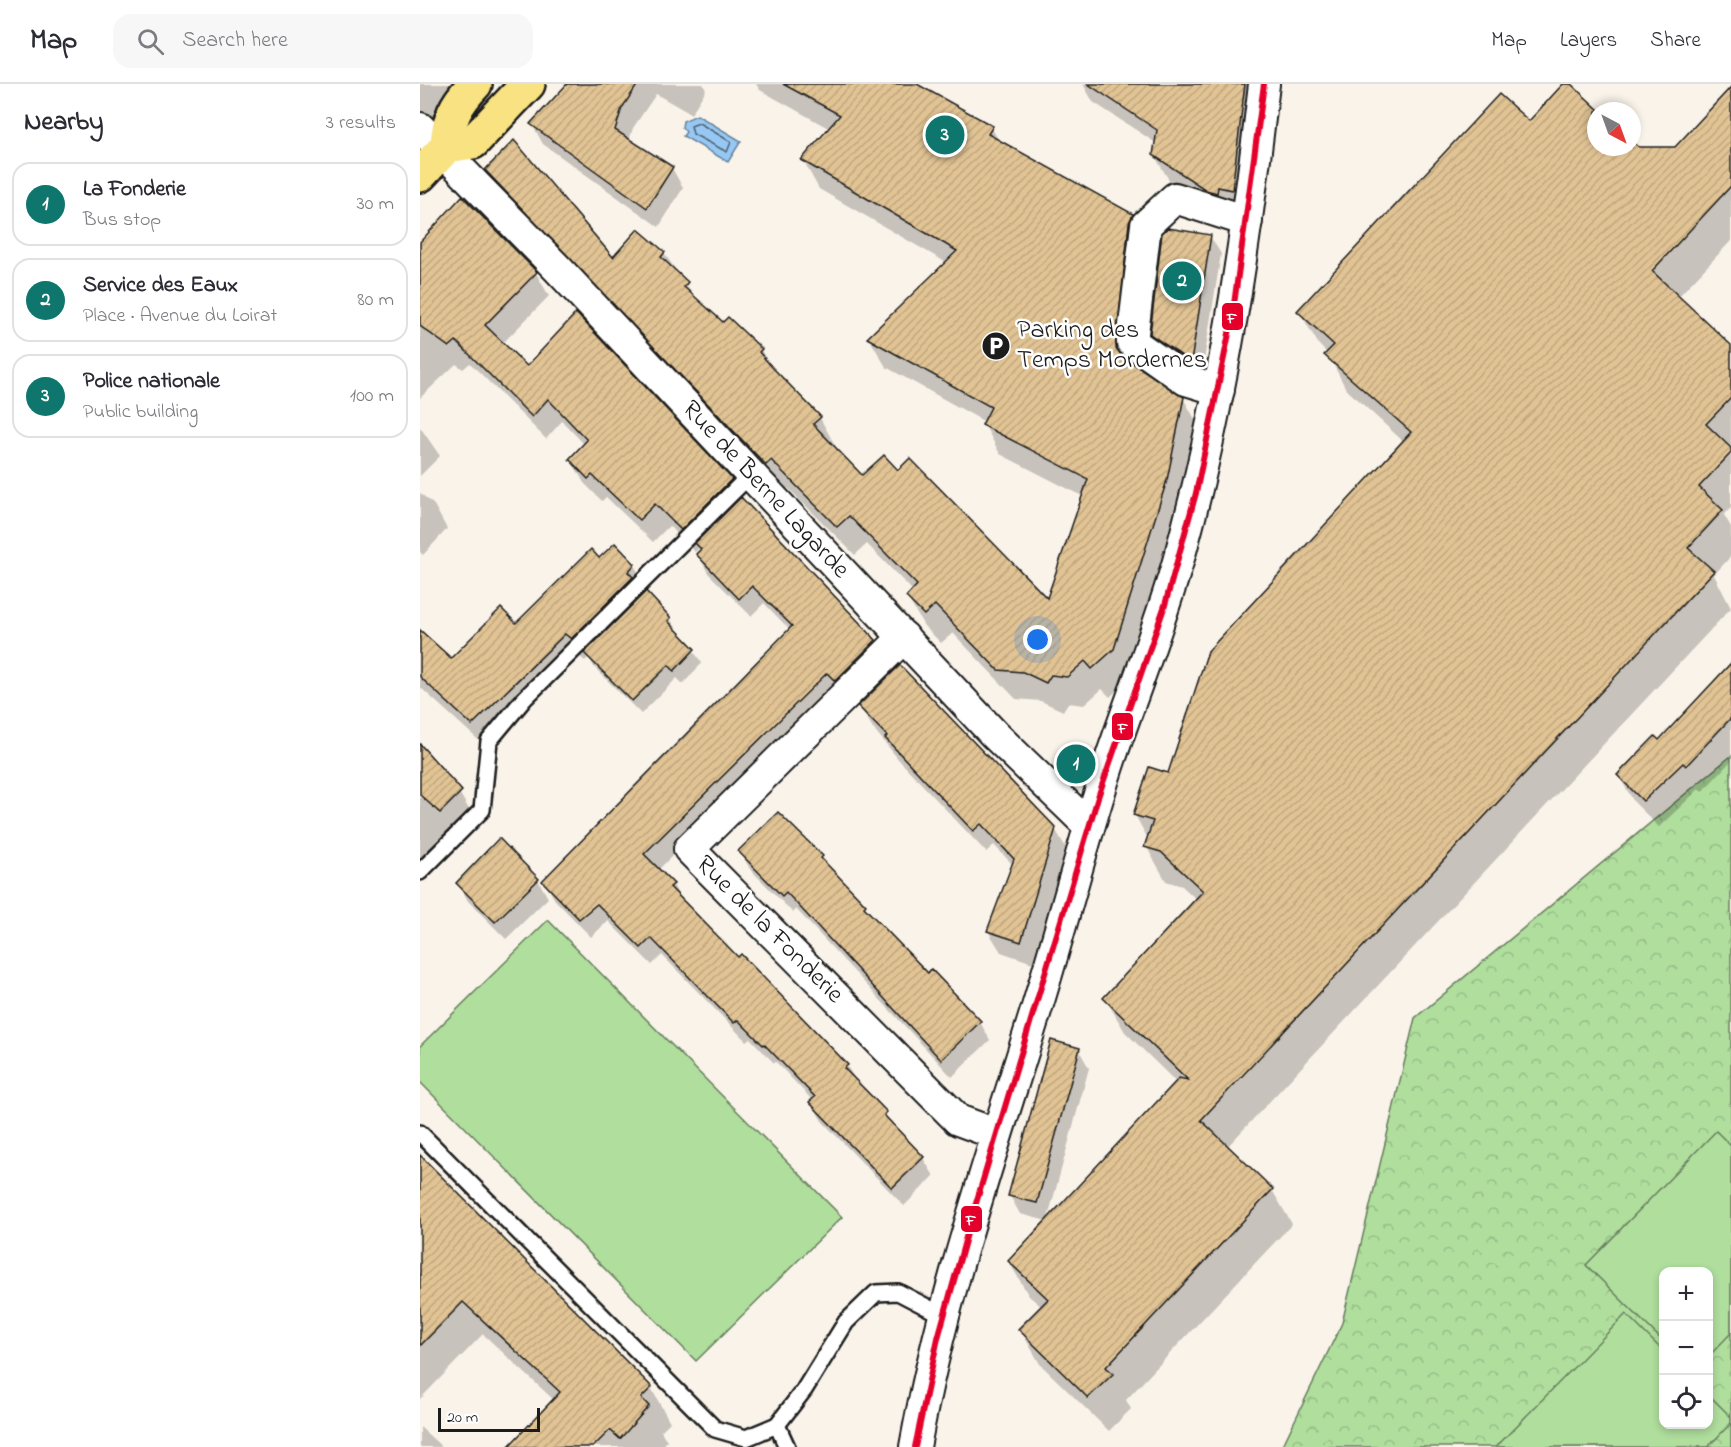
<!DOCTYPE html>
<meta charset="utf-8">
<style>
body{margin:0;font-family:"Indie Flower",sans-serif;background:#f7f7f7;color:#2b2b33}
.controls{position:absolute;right:18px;bottom:18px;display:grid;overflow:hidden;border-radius:12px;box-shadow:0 3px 9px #0003}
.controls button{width:54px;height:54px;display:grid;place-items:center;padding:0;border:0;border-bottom:2px solid #e1e1e2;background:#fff;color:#2b2b33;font:30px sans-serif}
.compass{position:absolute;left:1167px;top:18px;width:54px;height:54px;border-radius:50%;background:#fff;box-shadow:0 3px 9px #0003;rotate:139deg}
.scale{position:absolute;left:18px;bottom:15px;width:102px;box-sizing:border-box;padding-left:6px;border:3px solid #1c1c1c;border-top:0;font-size:16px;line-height:21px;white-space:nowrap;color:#1c1c1c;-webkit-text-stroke:4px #fff;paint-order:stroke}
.you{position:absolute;left:618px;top:556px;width:21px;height:21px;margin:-15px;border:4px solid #fff;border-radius:50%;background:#1a73e8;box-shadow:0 0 0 9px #1a73e833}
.badge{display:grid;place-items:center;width:39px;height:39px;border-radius:50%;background:#0f766e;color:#fff;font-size:20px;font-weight:700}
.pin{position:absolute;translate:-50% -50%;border:3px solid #fff;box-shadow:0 2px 6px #0006}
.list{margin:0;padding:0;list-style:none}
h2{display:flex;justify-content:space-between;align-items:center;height:78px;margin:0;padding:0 24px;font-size:26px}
h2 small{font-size:20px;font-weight:400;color:#7c7c81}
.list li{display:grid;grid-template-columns:39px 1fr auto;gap:18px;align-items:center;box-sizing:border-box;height:84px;margin:0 12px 12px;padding:0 12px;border:2px solid #e1e1e2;border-radius:18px}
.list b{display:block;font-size:22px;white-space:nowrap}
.list p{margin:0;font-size:20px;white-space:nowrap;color:#7c7c81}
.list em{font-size:20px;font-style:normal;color:#7c7c81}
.icon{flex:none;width:33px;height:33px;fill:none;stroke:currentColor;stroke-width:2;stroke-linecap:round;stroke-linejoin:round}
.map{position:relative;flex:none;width:1311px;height:1363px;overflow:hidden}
header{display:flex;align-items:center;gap:36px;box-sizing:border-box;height:84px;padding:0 30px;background:#fff;border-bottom:2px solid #e1e1e2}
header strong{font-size:28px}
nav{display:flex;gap:33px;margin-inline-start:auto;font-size:21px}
.search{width:420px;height:54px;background:#f7f7f7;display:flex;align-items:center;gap:15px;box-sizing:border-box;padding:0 21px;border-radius:18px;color:#7c7c81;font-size:22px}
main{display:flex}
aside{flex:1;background:#fff}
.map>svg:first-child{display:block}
</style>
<header>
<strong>Map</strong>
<div class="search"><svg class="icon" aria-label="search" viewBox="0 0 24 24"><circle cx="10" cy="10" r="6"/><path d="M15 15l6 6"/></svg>Search here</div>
<nav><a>Map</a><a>Layers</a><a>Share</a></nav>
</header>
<main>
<aside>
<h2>Nearby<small>3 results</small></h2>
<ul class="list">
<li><span class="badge">1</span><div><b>La Fonderie</b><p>Bus stop</p></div><em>30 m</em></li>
<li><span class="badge">2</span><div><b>Service des Eaux</b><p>Place · Avenue du Loirat</p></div><em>80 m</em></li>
<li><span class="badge">3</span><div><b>Police nationale</b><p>Public building</p></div><em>100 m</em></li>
</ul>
</aside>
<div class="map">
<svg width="1311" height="1363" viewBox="0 0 1311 1363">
<defs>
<pattern id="forest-crowns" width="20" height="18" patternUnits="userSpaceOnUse" patternTransform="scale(1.5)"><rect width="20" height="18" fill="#afde9d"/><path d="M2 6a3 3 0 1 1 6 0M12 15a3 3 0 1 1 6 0" fill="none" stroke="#96be87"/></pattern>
<pattern id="building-hatch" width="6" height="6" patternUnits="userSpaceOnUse" patternTransform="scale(1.5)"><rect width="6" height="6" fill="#e1c394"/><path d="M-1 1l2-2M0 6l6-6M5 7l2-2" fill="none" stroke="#c0a77f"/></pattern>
</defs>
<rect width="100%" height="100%" fill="#f9f3ea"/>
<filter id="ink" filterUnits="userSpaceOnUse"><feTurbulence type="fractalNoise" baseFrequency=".0167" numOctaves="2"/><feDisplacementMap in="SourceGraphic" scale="12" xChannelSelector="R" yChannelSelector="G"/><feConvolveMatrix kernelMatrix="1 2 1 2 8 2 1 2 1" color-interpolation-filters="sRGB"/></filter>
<g filter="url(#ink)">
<path fill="url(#forest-crowns)" stroke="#667d5c" stroke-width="1.5" fill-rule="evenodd" d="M1311 672V1363H862L922 1239 995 934ZM1244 1188H1288V1340H1244Z"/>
<g fill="#afde9d" stroke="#667d5c" stroke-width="1.5">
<path d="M128 836 422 1133 276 1277 0 998V962Z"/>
<path d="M1296 1047 1311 1062V1249L1289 1272 1288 1188H1244L1243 1257 1166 1181Z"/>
<path d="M1206 1230 1243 1267 1244 1340H1288L1289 1311 1311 1333V1339L1288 1363H1076Z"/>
</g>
<path fill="#97c8f3" stroke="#66839d" stroke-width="1.5" d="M277 31 321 57 308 78 263 52 266 48 262 43 263 37Z"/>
<g fill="#0003">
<path d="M0 0H57L0 52Z"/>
<path d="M149 0H283L286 6 271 30 236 10 213 44 209 57 252 84 263 104 239 143 123 60 112 40Z"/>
<path d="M336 0H494L571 43 588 72 712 131 729 160 725 169 713 281 763 314 780 344 710 594 690 613 682 605 664 621 648 619 643 627 621 617 596 615 533 549 521 559 504 542 487 513 493 507 447 460 435 471 368 404 363 409 84 116 67 86 193 175 244 169 278 218 303 240 341 266 351 284 400 334 416 363 414 365 442 393 478 388 628 517 664 413 580 370 564 340 565 338 466 283 449 254 527 179 399 105 383 76 410 45 340 6Z"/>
<path d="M663 0H842L826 130H801L749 96 734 71 736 59 673 18Z"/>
<path d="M1145 0H1149L1178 27 1176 63H1212V59L1238 83 1311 5V157L1258 213 1311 263V424L1304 431 1311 443V472L1294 491 1311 524 807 1063 852 1106 872 1140 706 1316 711 1325 689 1347 620 1280 600 1245 622 1223 609 1212 589 1178 756 998 705 948 685 914 777 816 762 802 746 797 726 762 728 755 715 731 749 691 984 358 926 305 908 270 899 261 879 227 1109 39Z"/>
<path d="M790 152 801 170 781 295 742 268 732 250Z"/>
<path d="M0 158 116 189 129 212 82 260 107 284 310 396 322 416 455 557 466 576 418 607 238 786 253 801 263 819 427 982 437 999 503 1074 514 1092 484 1122 402 1037 391 1018 393 1017 356 978 354 979 330 954 326 957 242 871 232 881 188 837 171 853 135 816 124 797 370 546 344 519 331 532 288 489 278 470 281 467 279 464 275 468 249 442 233 458 186 413 182 417 164 399 151 376 164 360 142 337 126 355 50 279 43 285 36 280 0 314Z"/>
<path d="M0 343 20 372 0 392Z"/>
<path d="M0 409 14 421 27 445 3 471 0 468Z"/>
<path d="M195 461 214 481 227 504 224 507 250 535 282 579 263 600 257 594 221 630 174 583 169 573 165 577 159 572 66 663 0 603V548L31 576 96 541Z"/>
<path d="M1311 593V677L1282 708 1279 705 1239 743 1214 718 1199 692Z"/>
<path d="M440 623 635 745 648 767 613 879 581 868 568 847 593 781 574 761 566 768 479 676 453 644Z"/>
<path d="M0 665 36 703 51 729 36 754 29 748 0 775Z"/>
<path d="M320 767 401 773 450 831 507 891 560 938 570 956 532 993 376 825 373 829 330 785Z"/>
<path d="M118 796 128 814 86 855 48 817 38 799Z"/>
<path d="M659 966 669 984 627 1137 600 1130 590 1112Z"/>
<path d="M0 1073 231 1304 250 1338 241 1347 247 1357 242 1363H93L135 1317 63 1250 0 1315Z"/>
<path d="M0 1343 22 1363H0Z"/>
</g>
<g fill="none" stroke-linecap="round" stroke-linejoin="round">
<path stroke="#4d6172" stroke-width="1.5" d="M279 39 311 58 307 68 273 50 271 42Z"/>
</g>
<g fill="url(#building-hatch)" stroke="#1c1c1c" stroke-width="1.5">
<path d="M147 0H218L202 24 195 46 253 83 227 124 110 40Z"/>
<path d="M363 0H497L573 42 568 50 713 130 709 139 696 264 702 272 764 313 747 396 694 565 672 585 665 577 647 593 631 591 626 599 603 588 578 586 515 521 504 531 486 513 497 501 429 432 417 443 351 376 346 381 65 86 94 56 193 173 218 145 245 168 241 173 268 198 264 203 303 238 308 233 342 265 339 268 352 283 401 333 393 340 442 391 464 371 478 386 490 374 627 514 668 395 562 341 571 323 447 254 537 167 381 76 420 31Z"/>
<path d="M668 0H825L812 106 798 103 797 109 786 106 733 71 737 46Z"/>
<path d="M1143 0H1151L1180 27H1176V63H1212V57L1219 63H1255L1311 3V102L1232 187 1311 261V314L1286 340 1311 364V369L1279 403 1303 426 1268 464 1294 487 781 1036 853 1105 686 1283 693 1290 668 1314 598 1245 628 1215 588 1177 759 994 768 996 683 914 783 807 741 768 724 763 733 737 713 731 729 683 748 689 788 567 991 348 904 271 914 261 877 227 1079 10 1109 37Z"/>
<path d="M42 112 117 188 65 241 107 282 156 229 312 395 261 446 235 420 219 436 172 391 168 395 149 375 167 356 128 315 112 333 36 257 29 263 0 242V158Z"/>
<path d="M748 144 791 151 771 278 730 250 742 149Z"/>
<path d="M321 413 456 556 415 597 407 589 224 770 254 800 250 803 318 873 321 870 428 981 424 984 467 1028 464 1031 504 1073 472 1104 389 1018 395 1013 344 960 343 961 318 936 314 939 231 854 221 864 177 820 159 835 122 797 372 542 332 502 319 515 276 470 281 465 275 459Z"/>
<path d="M195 459 215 480 208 488 213 493 151 555 145 550 52 641 0 593V546L31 574 81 524 96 539 171 465 179 474Z"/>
<path d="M226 507 251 534 248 537 275 565 254 587 249 581 212 617 164 569Z"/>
<path d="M1311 579V634L1266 682 1263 679 1223 717 1197 691 1235 652 1239 656Z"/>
<path d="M480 581 636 744 601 858 567 847 594 775 561 740 553 747 465 654 467 652 438 622Z"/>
<path d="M0 660 42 707 20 729 0 711Z"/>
<path d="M358 728 403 772 401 774 446 821 444 823 508 889 511 885 561 937 521 976 366 808 362 812 318 767Z"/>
<path d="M79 754 119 795 75 838 36 799Z"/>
<path d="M631 956 660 964 617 1119 588 1112Z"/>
<path d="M0 1071 232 1303 221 1314 229 1322 200 1355 190 1346 173 1363H88L140 1308 43 1218 0 1262Z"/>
</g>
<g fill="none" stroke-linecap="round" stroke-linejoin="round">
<g stroke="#1c1c1c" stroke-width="20">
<g id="service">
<path d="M0 788 62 726 69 657 104 615 330 391"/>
<path d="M0 1049 295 1345 326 1354 357 1341"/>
<path d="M367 1363 357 1341 384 1306 426 1238 456 1209 478 1208 526 1233"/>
</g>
</g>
<g stroke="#1c1c1c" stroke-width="34">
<g id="minor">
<path d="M0 44 138 185 575 651 669 742"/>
<path d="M799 306 766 296 712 258 726 141 755 114 827 137"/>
<path d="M484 553 269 765 538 1036 576 1050"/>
<path d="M495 1363C521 1217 570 1075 614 933 640 850 661 765 688 682 712 610 741 540 761 467 803 314 826 157 844 0"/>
</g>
</g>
<g stroke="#1c1c1c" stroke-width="38">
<g id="primary">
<path d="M27 62C28 35 36 20 55 0"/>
<path d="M0 91 27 62 53 58 108 0"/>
</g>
</g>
<use href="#service" stroke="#fff" stroke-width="15"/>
<use href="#minor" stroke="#fff" stroke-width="30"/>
<use href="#primary" stroke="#f8e281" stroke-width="33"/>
<g stroke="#fff" stroke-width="10">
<path id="bus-1" d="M495 1363 518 1254 548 1146 678 713 745 521 776 409 812 235 844 0"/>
</g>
<use href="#bus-1" stroke="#e4002b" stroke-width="6"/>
</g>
</g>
<defs>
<g id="parking-disc" transform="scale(1.5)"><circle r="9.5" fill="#1c1c1c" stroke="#fff"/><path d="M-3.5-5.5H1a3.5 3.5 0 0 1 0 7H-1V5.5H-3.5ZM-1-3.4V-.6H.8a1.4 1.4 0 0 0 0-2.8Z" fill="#fff"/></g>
</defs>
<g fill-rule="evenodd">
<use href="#parking-disc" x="576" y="262"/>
</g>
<g text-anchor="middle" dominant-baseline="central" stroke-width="5" stroke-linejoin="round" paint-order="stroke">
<g font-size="26" fill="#1c1c1c" stroke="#fff" text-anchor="start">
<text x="597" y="247">Parking des<tspan x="597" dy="30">Temps Mordernes</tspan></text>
</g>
<g font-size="26" fill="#1c1c1c" stroke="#fff">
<text transform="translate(345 406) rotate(47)">Rue de Berne Lagarde</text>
<text transform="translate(349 846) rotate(45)">Rue de la Fonderie</text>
</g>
</g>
<g stroke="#fff" stroke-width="2">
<rect x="801" y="218" width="23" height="29" rx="6" fill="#e4002b"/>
<rect x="691" y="628" width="23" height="29" rx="6" fill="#e4002b"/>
<rect x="540" y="1121" width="23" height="28" rx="6" fill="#e4002b"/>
</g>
<g font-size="16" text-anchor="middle" font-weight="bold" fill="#fff">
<text x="812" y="239">F</text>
<text x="703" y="649">F</text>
<text x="551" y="1141">F</text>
</g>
</svg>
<div class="controls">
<button>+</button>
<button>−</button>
<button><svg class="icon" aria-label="locate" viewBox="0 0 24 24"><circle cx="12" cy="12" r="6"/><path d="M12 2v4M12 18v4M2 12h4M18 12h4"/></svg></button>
</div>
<svg class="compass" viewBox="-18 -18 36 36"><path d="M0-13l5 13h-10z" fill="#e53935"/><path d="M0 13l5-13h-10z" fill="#7c7c81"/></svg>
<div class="scale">20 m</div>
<div class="you"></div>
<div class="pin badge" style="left:656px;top:680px">1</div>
<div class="pin badge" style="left:762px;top:197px">2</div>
<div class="pin badge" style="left:525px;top:51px">3</div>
</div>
</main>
